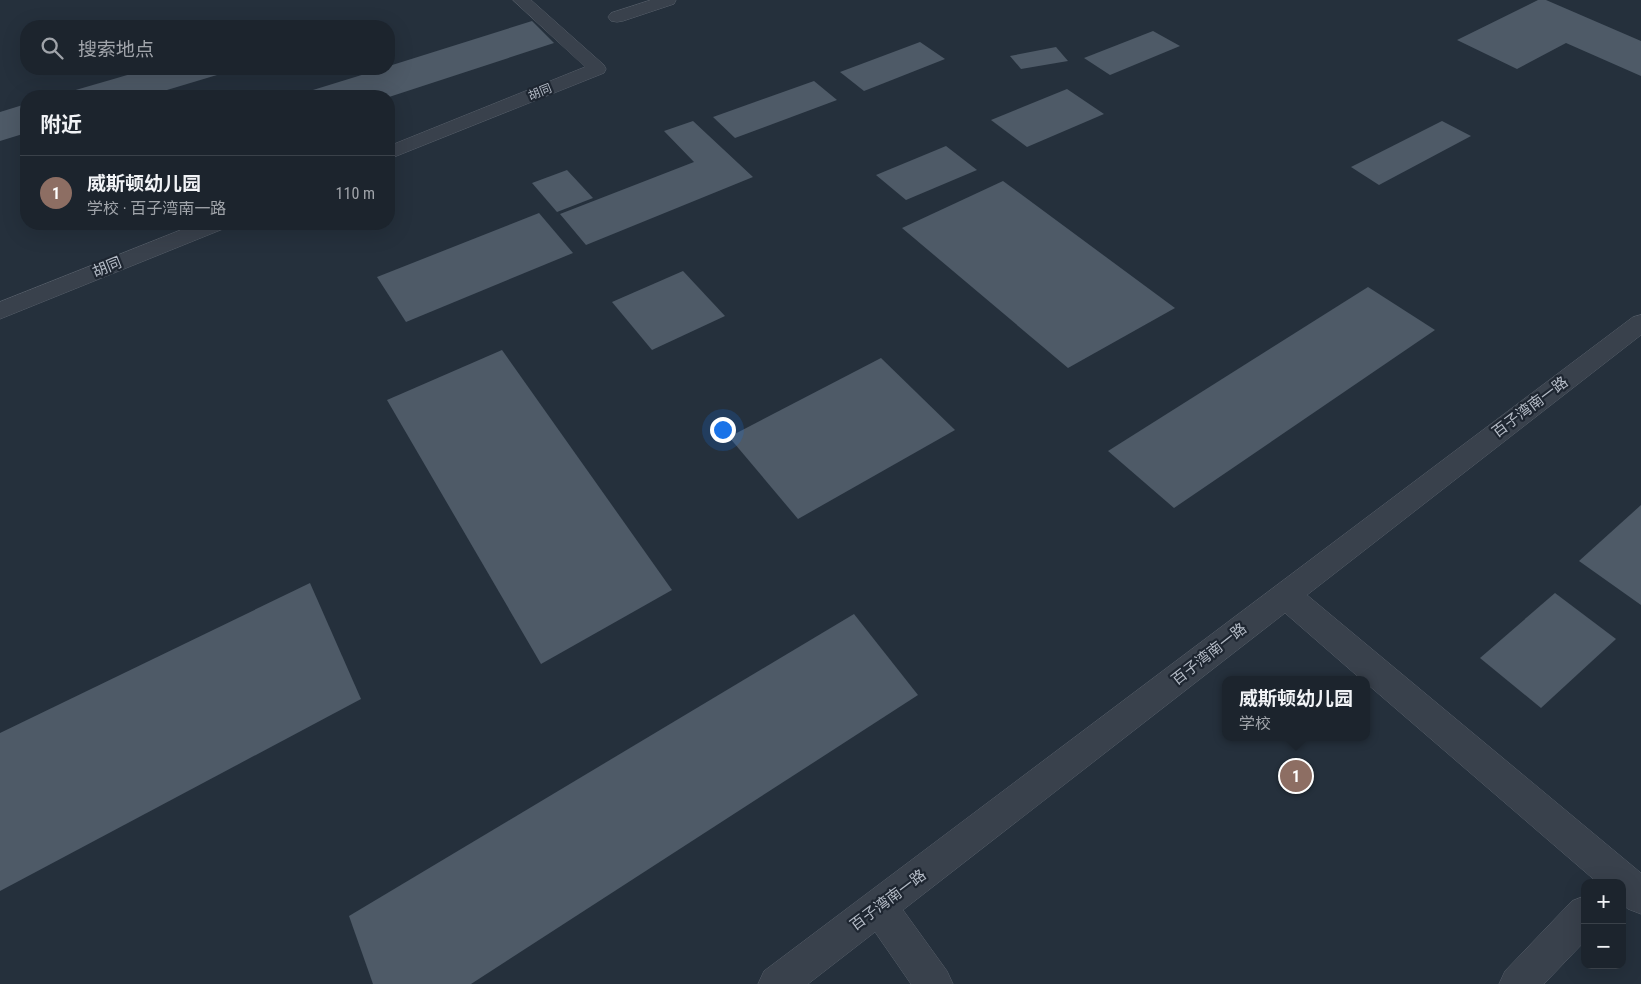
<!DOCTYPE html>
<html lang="zh">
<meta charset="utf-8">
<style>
body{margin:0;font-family:"Roboto Condensed","Noto Sans SC",sans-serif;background:#293039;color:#f1f3f6}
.controls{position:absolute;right:15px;bottom:15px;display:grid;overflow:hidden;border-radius:10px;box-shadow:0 5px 20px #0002}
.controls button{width:45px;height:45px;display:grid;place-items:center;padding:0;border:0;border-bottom:1px solid #3a4149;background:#1c242d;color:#f1f3f6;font:25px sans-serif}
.you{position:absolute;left:722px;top:429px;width:18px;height:18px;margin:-12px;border:4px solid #fff;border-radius:50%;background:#1a73e8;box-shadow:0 0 0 8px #1a73e833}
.badge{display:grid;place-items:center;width:32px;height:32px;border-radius:50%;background:#2563eb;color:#fff;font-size:16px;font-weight:700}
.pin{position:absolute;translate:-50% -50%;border:2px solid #fff;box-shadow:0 1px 5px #0006}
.popup{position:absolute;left:1222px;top:676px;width:148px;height:65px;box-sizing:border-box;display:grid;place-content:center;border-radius:10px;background:#1c242d;filter:drop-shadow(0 1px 4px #0005);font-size:16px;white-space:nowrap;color:#a0a4aa}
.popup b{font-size:19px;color:#f1f3f6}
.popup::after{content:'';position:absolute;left:50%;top:100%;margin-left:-10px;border:10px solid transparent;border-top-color:#1c242d}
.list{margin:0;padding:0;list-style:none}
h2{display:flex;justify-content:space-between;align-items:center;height:65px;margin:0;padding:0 20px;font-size:21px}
h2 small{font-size:16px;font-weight:400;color:#a0a4aa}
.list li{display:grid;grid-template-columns:32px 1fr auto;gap:15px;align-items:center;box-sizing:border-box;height:75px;padding:0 20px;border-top:1px solid #3a4149}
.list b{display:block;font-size:19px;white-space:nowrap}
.list p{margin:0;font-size:16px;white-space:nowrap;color:#a0a4aa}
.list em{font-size:16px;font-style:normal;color:#a0a4aa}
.icon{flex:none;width:28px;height:28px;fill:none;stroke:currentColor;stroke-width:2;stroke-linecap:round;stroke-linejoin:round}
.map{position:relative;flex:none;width:1641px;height:984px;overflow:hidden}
.search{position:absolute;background:#1c242d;box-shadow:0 5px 20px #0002;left:20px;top:20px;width:375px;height:55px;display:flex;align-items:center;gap:12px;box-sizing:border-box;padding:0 18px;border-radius:20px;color:#a0a4aa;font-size:19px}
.panel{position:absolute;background:#1c242d;box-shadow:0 5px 20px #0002;left:20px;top:90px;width:375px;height:140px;border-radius:20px}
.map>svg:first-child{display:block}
</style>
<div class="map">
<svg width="1641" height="984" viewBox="0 0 1641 984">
<rect width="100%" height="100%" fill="#25303c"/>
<g fill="#4e5a67">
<path d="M1538 0H1546L1641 41V76L1566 43 1517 69 1457 40Z"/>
<path d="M532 21 554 43 389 97 302 96 300 94 381 69H389V66Z"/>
<path d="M1153 31 1180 46 1110 75 1084 58Z"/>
<path d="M920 42 945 59 864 91 840 72Z"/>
<path d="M1056 47 1068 61 1021 69 1010 56Z"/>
<path d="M148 69H237L147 96H55Z"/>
<path d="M814 81 837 100 735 138 713 117Z"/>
<path d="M1067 89 1104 114 1027 147 991 120Z"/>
<path d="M26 104V133L0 141V112Z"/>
<path d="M693 121 753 177 586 245 560 214 694 162 664 131Z"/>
<path d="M1442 121 1471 136 1379 185 1351 167Z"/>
<path d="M946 146 977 170 906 200 876 175Z"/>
<path d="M567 170 593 198 557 212 532 183Z"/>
<path d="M1003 181 1175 308 1068 368 902 228Z"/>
<path d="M539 213 573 253 406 322 377 277Z"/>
<path d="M683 271 725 316 652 350 612 302Z"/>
<path d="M1368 287 1435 330 1174 508 1108 451Z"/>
<path d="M502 350 672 590 541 664 387 400Z"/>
<path d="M881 358 955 430 798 519 729 437Z"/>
<path d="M1641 505V605L1579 561Z"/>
<path d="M310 583 361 699 0 891V733Z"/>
<path d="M1555 593 1616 639 1541 708 1480 658Z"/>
<path d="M854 614 918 695 471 984H373L349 916Z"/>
</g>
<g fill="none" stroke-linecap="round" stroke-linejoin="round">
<g stroke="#575f6a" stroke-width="1">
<g id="minor">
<path d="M513 0H531L604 65 606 69 604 73 389 159V146L585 67Z"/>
<path d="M651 0H676L674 4 623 21 617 22 611 21 608 17 611 13Z"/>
<path d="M196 224H226L223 229 0 319V302Z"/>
<path d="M1641 315V335L1307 595 1641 873V914L1628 909 1622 904V883H1598L1366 683V680H1362L1285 613 903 910 947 971 953 984H911L875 932 808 984H758L764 971 1633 317Z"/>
<path d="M1585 896V941L1544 984H1499L1505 971 1572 901Z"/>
</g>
</g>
<use href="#minor" fill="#39414c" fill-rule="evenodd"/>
</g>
<g text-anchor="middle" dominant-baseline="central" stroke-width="4.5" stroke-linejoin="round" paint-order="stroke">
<g font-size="12" fill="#b5bcc7" stroke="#1e2631">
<text transform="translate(540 92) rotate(-22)">胡同</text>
</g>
<g font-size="15" fill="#b5bcc7" stroke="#1e2631">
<text transform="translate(107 267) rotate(-22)">胡同</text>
<text transform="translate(1530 407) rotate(-37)">百子湾南一路</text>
<text transform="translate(1209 654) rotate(-38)">百子湾南一路</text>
<text transform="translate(888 900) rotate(-37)">百子湾南一路</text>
</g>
</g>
</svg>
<div class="controls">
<button>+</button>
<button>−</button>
</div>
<div class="you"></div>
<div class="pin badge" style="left:1296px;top:776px;background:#8d6e63">1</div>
<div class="popup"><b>威斯顿幼儿园</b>学校</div>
<div class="search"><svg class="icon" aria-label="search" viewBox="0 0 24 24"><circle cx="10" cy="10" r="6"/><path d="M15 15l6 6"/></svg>搜索地点</div>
<section class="panel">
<h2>附近<small></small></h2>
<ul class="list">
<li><span class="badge" style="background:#8d6e63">1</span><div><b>威斯顿幼儿园</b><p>学校 · 百子湾南一路</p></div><em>110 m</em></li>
</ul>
</section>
</div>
